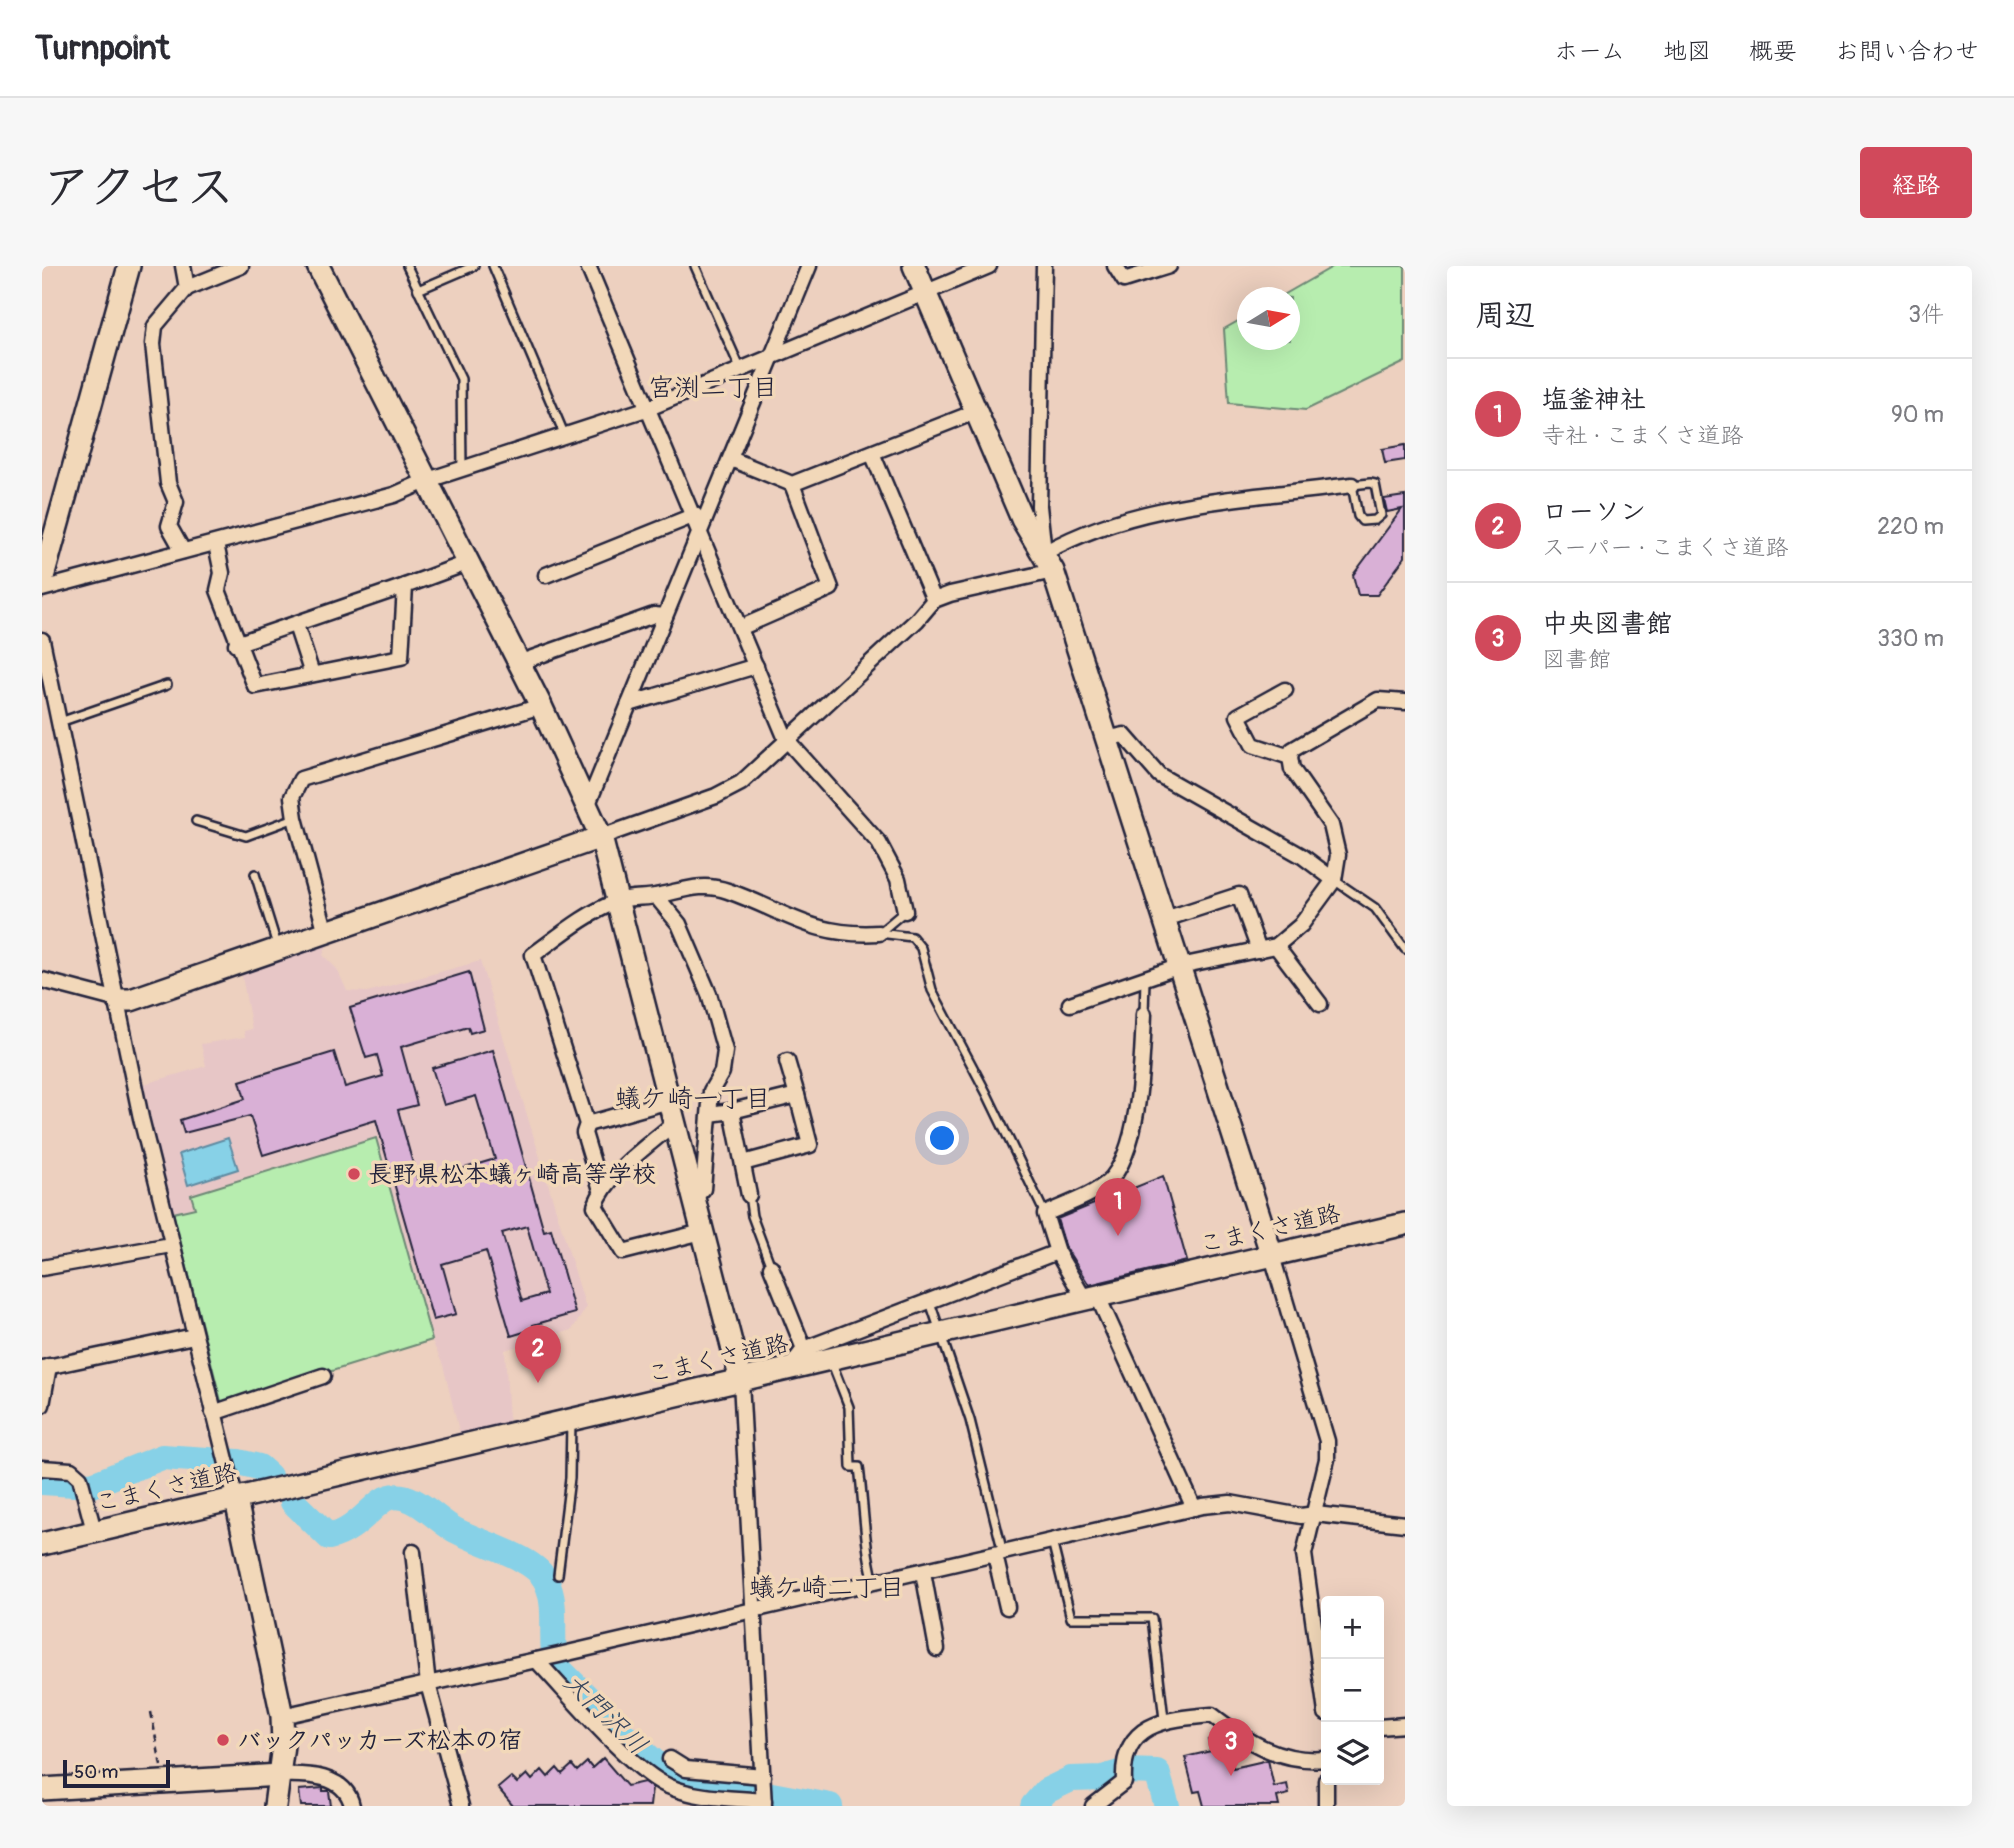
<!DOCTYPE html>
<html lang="ja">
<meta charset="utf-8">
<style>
body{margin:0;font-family:Pangolin,"Klee One",sans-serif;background:#f7f7f7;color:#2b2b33}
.controls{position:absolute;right:21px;bottom:21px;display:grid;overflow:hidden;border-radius:7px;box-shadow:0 7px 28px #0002}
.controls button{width:63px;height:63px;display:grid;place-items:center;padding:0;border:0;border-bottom:2px solid #e1e1e2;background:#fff;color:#2b2b33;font:35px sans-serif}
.compass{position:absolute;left:1195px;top:21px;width:63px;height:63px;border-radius:50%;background:#fff;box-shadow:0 7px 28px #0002;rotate:79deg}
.scale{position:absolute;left:21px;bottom:18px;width:107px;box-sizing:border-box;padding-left:7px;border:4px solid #22223b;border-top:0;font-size:19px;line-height:24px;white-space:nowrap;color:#22223b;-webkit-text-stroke:5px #f2d8b9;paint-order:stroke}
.you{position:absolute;left:901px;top:873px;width:24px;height:24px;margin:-18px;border:5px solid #fff;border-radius:50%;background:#1a73e8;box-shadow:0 0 0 10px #1a73e833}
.badge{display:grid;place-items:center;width:46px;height:46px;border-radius:50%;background:#d1495b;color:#fff;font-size:23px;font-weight:700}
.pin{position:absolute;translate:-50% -58px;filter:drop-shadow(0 2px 4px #0008)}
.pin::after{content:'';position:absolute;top:37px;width:24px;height:21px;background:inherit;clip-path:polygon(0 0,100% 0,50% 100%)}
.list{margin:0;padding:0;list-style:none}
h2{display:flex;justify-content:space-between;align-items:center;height:91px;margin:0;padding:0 28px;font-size:30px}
h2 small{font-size:23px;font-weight:400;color:#7c7c81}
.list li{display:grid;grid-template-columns:46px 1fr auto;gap:21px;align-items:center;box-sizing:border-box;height:112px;padding:0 28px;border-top:2px solid #e1e1e2}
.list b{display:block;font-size:26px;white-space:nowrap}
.list p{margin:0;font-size:23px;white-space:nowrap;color:#7c7c81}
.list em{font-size:23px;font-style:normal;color:#7c7c81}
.icon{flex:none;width:38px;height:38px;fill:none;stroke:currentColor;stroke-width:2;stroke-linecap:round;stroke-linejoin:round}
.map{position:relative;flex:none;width:1363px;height:1540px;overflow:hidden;border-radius:7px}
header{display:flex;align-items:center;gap:42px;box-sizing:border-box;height:98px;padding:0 35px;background:#fff;border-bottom:2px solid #e1e1e2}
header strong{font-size:33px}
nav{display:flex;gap:38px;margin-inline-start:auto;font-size:24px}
.intro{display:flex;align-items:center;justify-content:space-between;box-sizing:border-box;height:168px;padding:0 42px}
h1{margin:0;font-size:49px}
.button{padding:18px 32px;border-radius:7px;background:#d1495b;color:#fff;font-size:24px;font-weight:700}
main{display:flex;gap:42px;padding:0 42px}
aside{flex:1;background:#fff;border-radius:7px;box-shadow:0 7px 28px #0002}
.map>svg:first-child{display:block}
</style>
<header>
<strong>Turnpoint</strong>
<nav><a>ホーム</a><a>地図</a><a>概要</a><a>お問い合わせ</a></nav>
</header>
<div class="intro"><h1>アクセス</h1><a class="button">経路</a></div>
<main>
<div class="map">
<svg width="1363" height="1540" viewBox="0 0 1363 1540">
<rect width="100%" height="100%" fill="#edd0bf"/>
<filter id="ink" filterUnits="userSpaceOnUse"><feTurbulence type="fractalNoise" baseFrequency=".0143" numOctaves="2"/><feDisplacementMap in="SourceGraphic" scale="14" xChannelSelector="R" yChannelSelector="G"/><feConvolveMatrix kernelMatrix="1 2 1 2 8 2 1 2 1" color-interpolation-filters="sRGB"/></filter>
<g filter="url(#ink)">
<path fill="#e7c6c6" d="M288 673 281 689 295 703 305 725 325 726 438 695 544 1042 530 1064 463 1084 467 1155 418 1169 401 1099 390 1075 180 1139 115 882 102 818 164 800 159 778 203 771 202 765 210 763 199 705Z"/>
<g fill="#b7edaf" stroke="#6c8875" stroke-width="2">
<path d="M1292 0H1363V96L1264 144 1187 137 1182 63 1205 50 1206 74H1248V32L1238 31Z"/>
<path d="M334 872 390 1074 180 1139 131 947 153 942 149 929Z"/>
</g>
<path fill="#87d1e7" stroke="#5f8ba2" stroke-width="2" d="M186 872 196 903 146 919 137 888Z"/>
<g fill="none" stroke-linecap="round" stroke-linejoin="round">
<g stroke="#87d1e7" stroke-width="26">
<path d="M0 1216 50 1219 120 1191 196 1196 217 1201 227 1210"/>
<path d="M251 1236 287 1271C316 1265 332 1235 348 1231 371 1225 394 1254 413 1264 437 1277 493 1291 504 1315 517 1340 507 1373 514 1400L585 1472 616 1499 639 1512 788 1540"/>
<path d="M991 1540 1004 1525 1029 1513 1061 1512 1084 1505 1115 1506 1125 1540"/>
</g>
</g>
<g fill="#d9b0d6" stroke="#22223b" stroke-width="2" fill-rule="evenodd">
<path d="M1363 179V194L1343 197 1340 183Z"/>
<path d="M1363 230V291L1335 329H1316L1311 309 1360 243 1345 246 1342 233Z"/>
<path d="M427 706 442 763 428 767 426 761 359 781 375 839 356 844 376 916 453 893 434 830 402 839 390 802 451 784 502 965 509 963 533 1047 491 1059 492 1063 469 1070 444 985 400 998 414 1048 391 1054 334 854 221 889 208 850 142 867 138 854 203 833 198 815 292 786 303 821 341 810 335 789 324 792 308 742ZM485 960 504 1028 480 1035 460 967Z"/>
<path d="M1121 910 1145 995 1047 1019 1024 982 1015 953Z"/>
<path d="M1182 1470 1191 1502 1226 1494 1232 1521 1245 1518 1247 1528 1235 1531 1237 1540H1162L1158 1525 1152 1526 1143 1491 1169 1485 1166 1474Z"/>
<path d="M561 1492 585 1520 602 1516 610 1522 608 1540H471L456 1522 469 1511 475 1517 485 1508 490 1514 500 1504 506 1511 515 1502 520 1508 530 1499 535 1505 545 1496 550 1502Z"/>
<path d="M281 1522V1525H287L289 1540H259L257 1524Z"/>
</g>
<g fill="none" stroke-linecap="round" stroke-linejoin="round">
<g stroke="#22223b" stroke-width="12">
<g id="lane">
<path d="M365 0 419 113 420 204"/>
<path d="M451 0 523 170"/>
<path d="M653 0 698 102"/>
<path d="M376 24 432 0"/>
<path d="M1328 217 1333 218 1339 249 1333 254 1320 255 1316 250 1310 219Z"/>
<path d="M18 456 125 419"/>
<path d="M154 555 204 570 253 552"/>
<path d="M213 608 235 679"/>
<path d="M1292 614 1333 642 1363 683"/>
<path d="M837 667 870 671 879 682 890 724 945 828 1003 948"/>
<path d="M837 667 863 645"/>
<path d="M1102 748 1103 713"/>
<path d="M707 929 710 950 729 1001"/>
<path d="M888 1036 928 1154 961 1287"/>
<path d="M789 1095 807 1141 809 1201H817C822 1240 822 1278 832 1316"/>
<path d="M1010 1275 1029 1352H1110L1122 1453"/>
<path d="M516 1309 528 1212 529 1155"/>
</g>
</g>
<g stroke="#22223b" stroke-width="19">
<g id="street">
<path d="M546 0 744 473 837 577 856 613 863 645"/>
<path d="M1002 0 997 240 1002 287C1096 234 1205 233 1310 219"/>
<path d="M1073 0 1082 14 1127 0"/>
<path d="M145 22 199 0"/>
<path d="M830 187 892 334"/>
<path d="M689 193 750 218 933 146"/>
<path d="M174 278 180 307 176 324 213 420 359 391 363 320 425 297"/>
<path d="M141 285 127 260 134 236 126 217 111 78 113 60 145 22 141 0"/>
<path d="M504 309 653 249"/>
<path d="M0 323 352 229 386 214 607 142 947 0"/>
<path d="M254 359 270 408"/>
<path d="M700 361 789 322 750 218"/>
<path d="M0 374 99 852 194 1234"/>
<path d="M194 378 363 320"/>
<path d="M476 397 612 349 623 350"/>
<path d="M1243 424 1196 450 1211 479 1248 491"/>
<path d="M587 438 714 400"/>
<path d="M1063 473 1082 469 1117 509 1260 590 1292 614"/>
<path d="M546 538 767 0"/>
<path d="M559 571 674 530 699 517 875 354 892 334 908 328 1011 305"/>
<path d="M614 630 637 658 667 728 683 785 680 806 669 825 661 923 652 932"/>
<path d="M1123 653 1197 629 1217 684"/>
<path d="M284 667 253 552 250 531 259 513 499 440"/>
<path d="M1234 680 1278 738"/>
<path d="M0 714 76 734"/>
<path d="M1028 738 1138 700 1234 680 1259 659 1292 614 1296 589 1289 559 1250 503 1248 491 1250 484 1336 434 1363 436"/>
<path d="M745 795 755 829"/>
<path d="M690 845 755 829 768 879 701 897"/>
<path d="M668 848 690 845 707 929"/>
<path d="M632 857C605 881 567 905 553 940L581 986 660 966"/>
<path d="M545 858 627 835"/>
<path d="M559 924 542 867 545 858 491 689C517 670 546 646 576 635 589 630 605 633 618 629 642 624 662 616 686 625 746 646 769 671 837 667"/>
<path d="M1230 990 1285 1175V1193L1262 1288 1284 1447"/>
<path d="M729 1001 762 1083"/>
<path d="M0 1002 129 979"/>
<path d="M1056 1031 1152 1242"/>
<path d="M1043 1034 1015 986 1003 948C1022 939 1050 930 1066 916 1099 885 1100 791 1102 748"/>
<path d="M0 1102 152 1070"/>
<path d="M747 1103 762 1083 1015 986"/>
<path d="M699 1115 722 1540"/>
<path d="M0 1139 7 1100"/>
<path d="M171 1147 281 1110"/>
<path d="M0 1202 29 1204 38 1212 52 1265"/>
<path d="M371 1286 386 1418 419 1540"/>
<path d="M953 1289 965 1341"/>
<path d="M881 1306 895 1383"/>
<path d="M494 1394C525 1426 589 1504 626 1520 654 1533 692 1532 722 1535"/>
<path d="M240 1450 517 1389 1160 1240 1188 1237 1259 1250 1273 1248 1363 1258"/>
<path d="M1337 1461 1363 1459"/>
<path d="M628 1493 644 1503 721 1510"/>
<path d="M238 1509C264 1508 304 1508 310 1540"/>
<path d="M1051 1540 1082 1516C1079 1457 1122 1453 1170 1449 1205 1476 1238 1497 1284 1493"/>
<path d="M1284 1540V1514"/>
</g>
</g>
<g stroke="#22223b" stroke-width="26">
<g id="secondary">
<path d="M276 0 499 440 559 571 699 1115"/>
<path d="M872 0 980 253 1011 305 1230 990"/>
<path d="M0 315 87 0"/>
<path d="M76 734H89L559 571"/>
<path d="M194 1234 240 1450 241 1479 233 1540"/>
<path d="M0 1278 1363 958"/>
<path d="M0 1523 238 1509"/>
</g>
</g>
<path stroke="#22223b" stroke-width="2.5" stroke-dasharray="7 5" stroke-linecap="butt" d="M109 1446 119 1500"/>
<use href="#lane" stroke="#f2d8b9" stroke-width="7"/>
<use href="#street" stroke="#f2d8b9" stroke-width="14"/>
<use href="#secondary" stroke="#f2d8b9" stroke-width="21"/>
</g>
</g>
<g fill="#d1495b" stroke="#f2d8b9" stroke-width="2.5">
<circle cx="312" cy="908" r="7"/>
<circle cx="181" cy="1474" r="7"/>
</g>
<g text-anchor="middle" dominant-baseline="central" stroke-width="7" stroke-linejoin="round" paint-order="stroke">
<g font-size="24" font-weight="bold" fill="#22223b" stroke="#f2d8b9" text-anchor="start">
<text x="326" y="908">長野県松本蟻ヶ崎高等学校</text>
<text x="195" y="1474">バックパッカーズ松本の宿</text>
</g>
<g font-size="24" fill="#22223b" stroke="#f2d8b9">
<text transform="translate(1228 963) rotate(-13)">こまくさ道路</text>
<text transform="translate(676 1093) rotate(-13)">こまくさ道路</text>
<text transform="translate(124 1222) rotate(-13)">こまくさ道路</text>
</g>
<g font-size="26" fill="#22223b" stroke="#f2d8b9">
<text x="671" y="122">宮渕二丁目</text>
<text x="651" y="833">蟻ケ崎一丁目</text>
<text x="785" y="1322">蟻ケ崎二丁目</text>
</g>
<g font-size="26" font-style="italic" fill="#36455d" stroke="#f2d8b9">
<text transform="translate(563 1448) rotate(44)">大門沢川</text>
</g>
</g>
</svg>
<div class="controls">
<button>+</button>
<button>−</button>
<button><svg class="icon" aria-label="layers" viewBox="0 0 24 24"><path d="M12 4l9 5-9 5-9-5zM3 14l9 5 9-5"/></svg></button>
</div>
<svg class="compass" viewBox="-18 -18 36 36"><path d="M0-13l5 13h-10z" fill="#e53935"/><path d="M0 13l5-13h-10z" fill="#7c7c81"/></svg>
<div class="scale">50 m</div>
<div class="you"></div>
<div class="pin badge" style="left:1076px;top:970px">1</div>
<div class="pin badge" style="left:496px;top:1117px">2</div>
<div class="pin badge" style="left:1189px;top:1510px">3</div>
</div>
<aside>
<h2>周辺<small>3件</small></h2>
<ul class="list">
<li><span class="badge">1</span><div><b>塩釜神社</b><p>寺社 · こまくさ道路</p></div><em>90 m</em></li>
<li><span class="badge">2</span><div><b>ローソン</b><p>スーパー · こまくさ道路</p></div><em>220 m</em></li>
<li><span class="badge">3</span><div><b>中央図書館</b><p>図書館</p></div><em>330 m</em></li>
</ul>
</aside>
</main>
